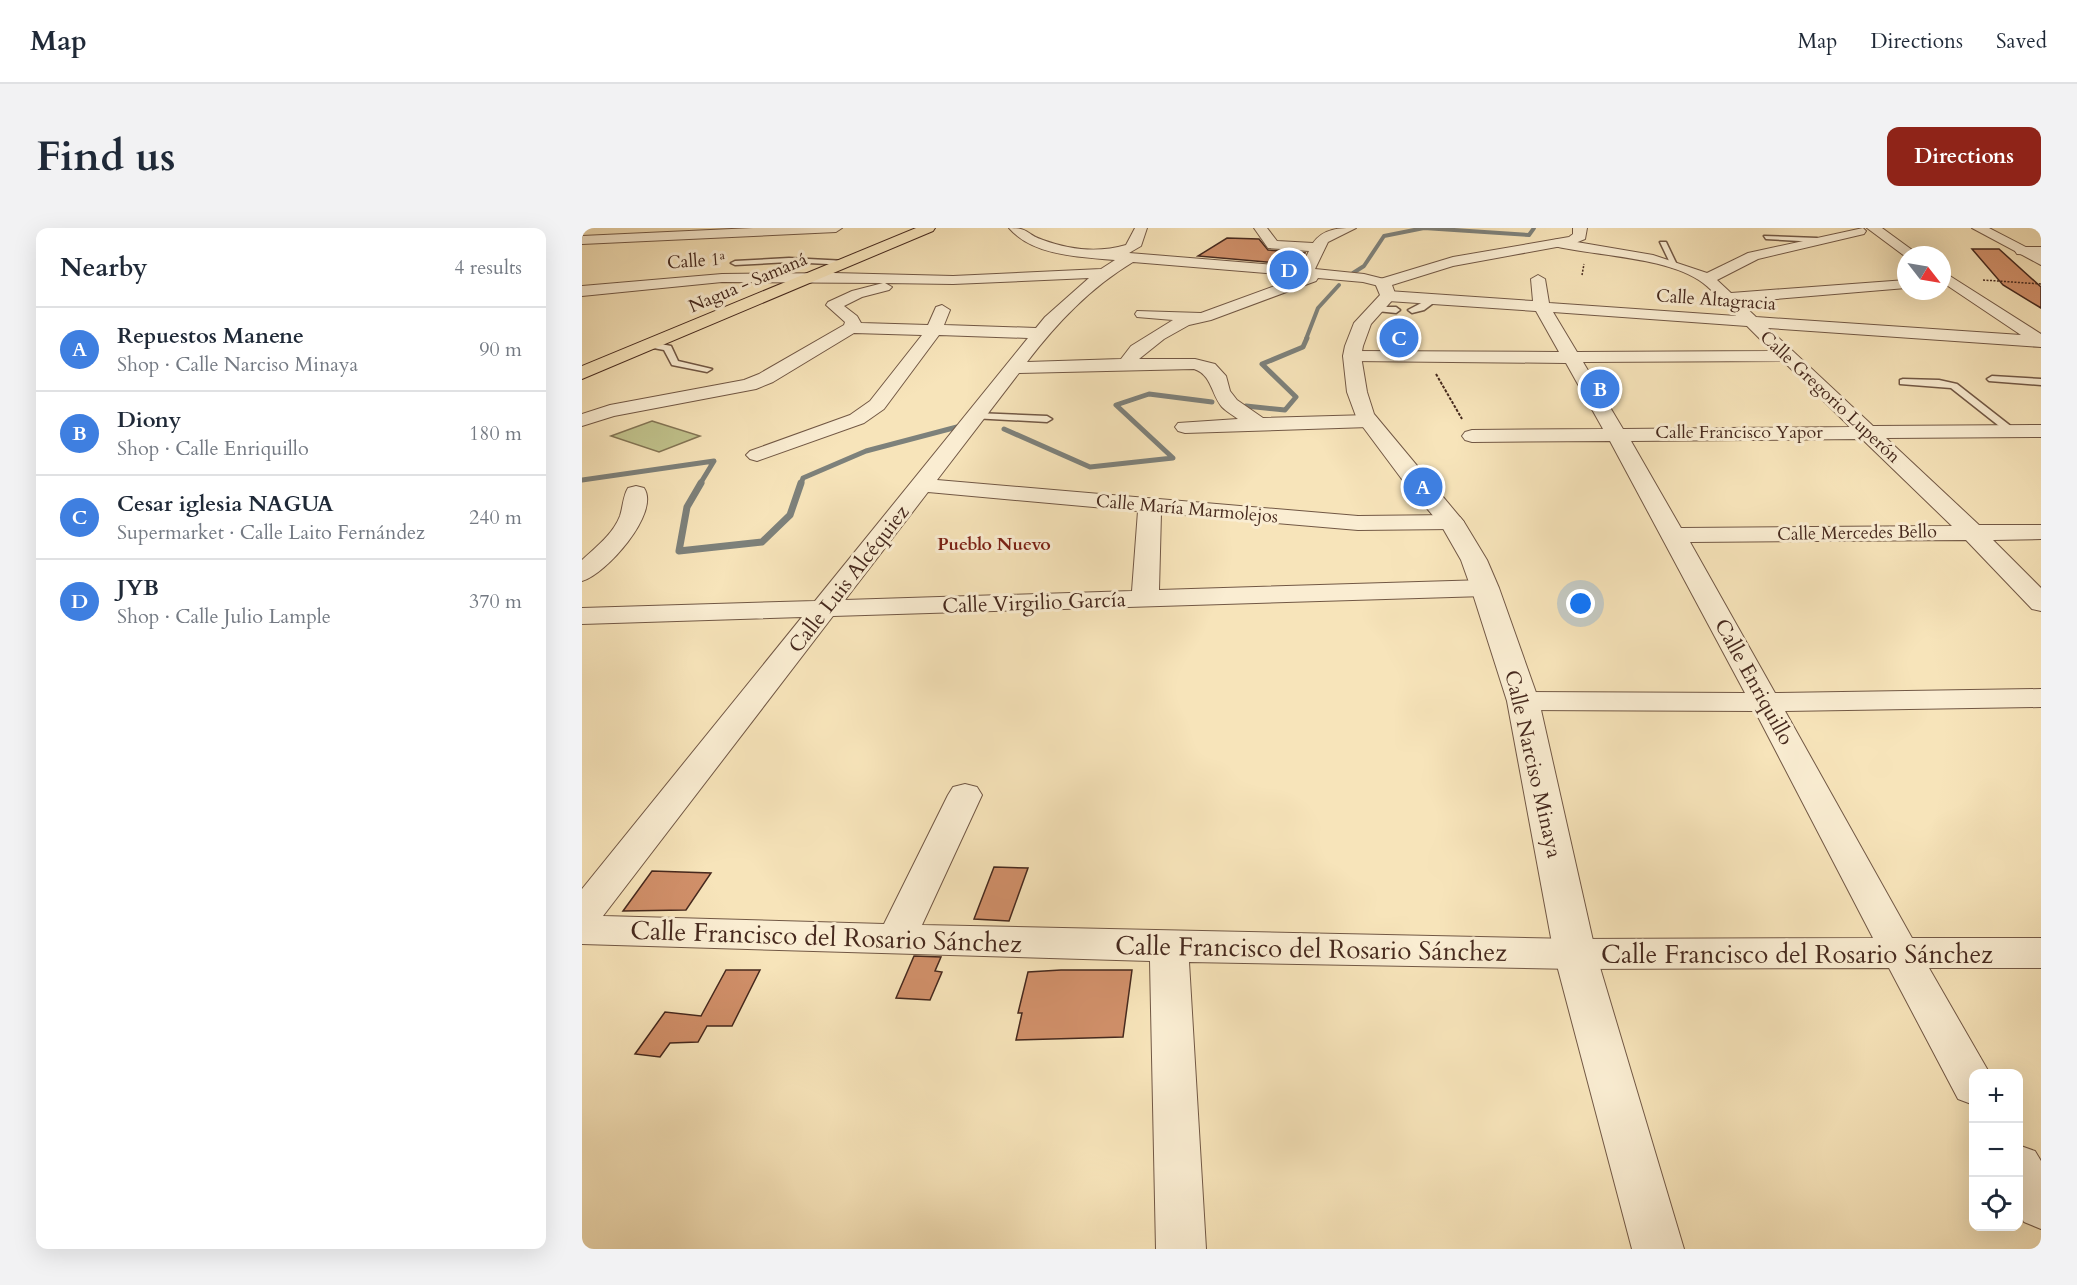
<!DOCTYPE html>
<meta charset="utf-8">
<style>
body{margin:0;font-family:Cardo,serif;background:#f2f2f3;color:#1f2937}
.controls{position:absolute;right:18px;bottom:18px;display:grid;overflow:hidden;border-radius:12px;box-shadow:0 6px 24px #0002}
.controls button{width:54px;height:54px;display:grid;place-items:center;padding:0;border:0;border-bottom:2px solid #e0e1e3;background:#fff;color:#1f2937;font:30px sans-serif}
.compass{position:absolute;left:1315px;top:18px;width:54px;height:54px;border-radius:50%;background:#fff;box-shadow:0 6px 24px #0002;rotate:121deg}
.you{position:absolute;left:999px;top:376px;width:21px;height:21px;margin:-15px;border:4px solid #fff;border-radius:50%;background:#1a73e8;box-shadow:0 0 0 9px #1a73e833}
.badge{display:grid;place-items:center;width:39px;height:39px;border-radius:50%;background:#8f2418;color:#fff;font-size:20px;font-weight:700}
.pin{position:absolute;translate:-50% -50%;border:3px solid #fff;box-shadow:0 2px 6px #0006}
.list{margin:0;padding:0;list-style:none}
h2{display:flex;justify-content:space-between;align-items:center;height:78px;margin:0;padding:0 24px;font-size:26px}
h2 small{font-size:20px;font-weight:400;color:#747a83}
.list li{display:grid;grid-template-columns:39px 1fr auto;gap:18px;align-items:center;box-sizing:border-box;height:84px;padding:0 24px;border-top:2px solid #e0e1e3}
.list b{display:block;font-size:22px;white-space:nowrap}
.list p{margin:0;font-size:20px;white-space:nowrap;color:#747a83}
.list em{font-size:20px;font-style:normal;color:#747a83}
.icon{flex:none;width:33px;height:33px;fill:none;stroke:currentColor;stroke-width:2;stroke-linecap:round;stroke-linejoin:round}
.map{position:relative;flex:none;width:1459px;height:1021px;overflow:hidden;border-radius:12px}
header{display:flex;align-items:center;gap:36px;box-sizing:border-box;height:84px;padding:0 30px;background:#fff;border-bottom:2px solid #e0e1e3}
header strong{font-size:28px}
nav{display:flex;gap:33px;margin-inline-start:auto;font-size:21px}
.intro{display:flex;align-items:center;justify-content:space-between;box-sizing:border-box;height:144px;padding:0 36px}
h1{margin:0;font-size:42px}
.button{padding:15px 27px;border-radius:12px;background:#8f2418;color:#fff;font-size:21px;font-weight:700}
main{display:flex;gap:36px;padding:0 36px}
aside{flex:1;background:#fff;border-radius:12px;box-shadow:0 6px 24px #0002}
.map>svg:first-child{display:block}
</style>
<header>
<strong>Map</strong>
<nav><a>Map</a><a>Directions</a><a>Saved</a></nav>
</header>
<div class="intro"><h1>Find us</h1><a class="button">Directions</a></div>
<main>
<aside>
<h2>Nearby<small>4 results</small></h2>
<ul class="list">
<li><span class="badge" style="background:#3f7fe0">A</span><div><b>Repuestos Manene</b><p>Shop · Calle Narciso Minaya</p></div><em>90 m</em></li>
<li><span class="badge" style="background:#3f7fe0">B</span><div><b>Diony</b><p>Shop · Calle Enriquillo</p></div><em>180 m</em></li>
<li><span class="badge" style="background:#3f7fe0">C</span><div><b>Cesar iglesia NAGUA</b><p>Supermarket · Calle Laito Fernández</p></div><em>240 m</em></li>
<li><span class="badge" style="background:#3f7fe0">D</span><div><b>JYB</b><p>Shop · Calle Julio Lample</p></div><em>370 m</em></li>
</ul>
</aside>
<div class="map">
<svg width="1459" height="1021" viewBox="0 0 1459 1021">
<rect width="100%" height="100%" fill="#f7e4ba"/>
<filter id="stains"><feTurbulence type="fractalNoise" baseFrequency=".00333" numOctaves="4"/><feColorMatrix values="0 0 0 0 .2 0 0 0 0 .09 0 0 0 0 .02 0 0 0 .5 -.17"/></filter>
<radialGradient id="worn" r=".72"><stop offset=".6" stop-color="#630" stop-opacity="0"/><stop offset="1" stop-color="#630" stop-opacity=".3"/></radialGradient>
<path fill="#c1c38d" stroke="#847656" stroke-width="1.5" d="M70 193 118 208 77 224 29 208Z"/>
<g fill="none" stroke-linecap="round" stroke-linejoin="round">
<g stroke="#7d817b" stroke-width="4">
<path d="M771 45 782 38 802 8 842 0 947 7 952 0"/>
<path d="M724 111 736 80 757 57"/>
</g>
<g stroke="#7d817b" stroke-width="5">
<path d="M664 178 703 182 714 169 680 136 721 119 725 110"/>
<path d="M422 201 508 239 591 230 534 177 567 166 630 174"/>
<path d="M0 252 132 233 118 256"/>
<path d="M219 256 221 250 284 223 375 199"/>
</g>
<path stroke="#7d817b" stroke-width="7" d="M119 255 105 279 97 323 180 314 208 287 219 255"/>
</g>
<g fill="#d1906a" stroke="#46291e" stroke-width="1.5">
<path d="M645 10 677 11 686 22 723 25 718 37 616 28Z"/>
<path d="M1390 21H1417L1459 59V80L1421 57Z"/>
<path d="M412 639 446 640 427 693 392 691Z"/>
<path d="M70 643 129 645 104 682 41 683Z"/>
<path d="M332 728 359 729 353 743 360 744 348 772 314 770Z"/>
<path d="M144 742H178L150 798H125L116 814 88 815 78 829 53 826 83 784 119 788Z"/>
<path d="M479 742H550L541 809 434 812 440 785H436L446 744Z"/>
</g>
<g fill="none" stroke-linecap="round" stroke-linejoin="round">
<g stroke="#725845" stroke-width="3">
<g id="service">
<path d="M1182 8 1235 10 1239 12 1235 14 1184 11Z"/>
<path d="M1078 14H1084L1096 39H1090Z"/>
<path d="M207 30 265 33 269 35 265 37 207 34 153 37 149 35 153 33Z"/>
<path d="M847 71 854 73 842 82 830 85 826 82Z"/>
<path d="M792 79H814L818 82 814 85 795 83H792Z"/>
<path d="M69 114 89 118 96 133 130 141 125 144 90 137 82 122 66 119V115Z"/>
<path d="M1410 148 1459 151V157L1407 153 1405 151Z"/>
<path d="M1321 151 1357 152 1375 156 1435 203 1430 206 1426 205 1369 160 1318 156V152Z"/>
<path d="M394 185 465 188 470 191 465 194 390 190 389 188Z"/>
</g>
</g>
<g stroke="#725845" stroke-width="2">
<g id="minor">
<path d="M171 0H260L254 4 0 16V8Z"/>
<path d="M427 0C449 0 444 7 461 12 488 22 517 25 544 17L553 0H565L559 18 547 25 719 39 727 23 686 20 672 0H685L695 13 731 15C742 0 757 0 774 0L746 14 733 41 782 46 806 52 808 55 806 58 801 59 781 54 736 50 734 53 629 92 607 97 582 111 557 131H613L633 136 644 148 648 163 655 172 681 190 787 187 794 189 797 193 794 197 787 199 603 205 596 203 593 199 596 195 656 191C651 187 645 184 640 179 629 166 630 147 612 141L437 145 355 252 776 288 870 287 878 289 882 294 878 299 870 301 776 302 579 285 577 362 903 352 912 354 916 360 912 366 903 368 251 388 21 688 302 696 366 567 371 559 383 556 395 559 400 567 340 697 993 711 1291 710 1173 483 941 482 930 479 926 473 930 467 941 464 1163 465 1028 213 890 214 883 212 880 208 883 204 890 202 1021 201 984 135 770 133 764 132 761 128 764 124 770 123 977 124 954 83 806 73 798 68 806 63 951 73 949 51 956 47 963 51 967 75 1154 88C1143 77 1133 64 1121 55 1087 29 1013 28 972 18L970 15 972 12 977 11 1071 27 1125 45 1166 25 1281 0 1284 3 1282 6 1176 31 1135 52 1149 65 1324 52V60L1158 74 1174 89 1439 107 1360 54V43L1459 106V119L1186 100 1291 198 1459 197V209L1304 210 1397 297H1459V311L1411 312 1459 360V383L1450 381 1384 312 1108 314 1193 465 1459 461V479L1203 483 1330 710H1459V740H1347L1408 846H1392V877L1376 871 1307 740 993 741 607 734 624 1021H574L568 733 0 716V661L220 389 0 396V380L233 373 446 110 357 107 302 181 282 195 175 233 168 231 164 227 168 223 268 187 288 173 340 107 272 105 191 154 174 161 32 188 0 198V186L28 177 162 152 177 146 262 97 263 94 244 77 246 74 270 63 301 55 140 54 0 68V58L140 46 251 45 371 48 519 41 533 32C499 29 451 28 427 0ZM551 34 720 48 619 85 555 83 553 86 555 89 591 92 549 118 539 131 445 134C475 95 508 60 551 34ZM507 50 463 89 454 100 362 97 368 82 360 77 354 79 346 97 279 95 275 88 262 78 280 69 307 62 310 59 303 55 371 56ZM971 84 1165 98 1190 123 995 124ZM1201 133 1268 199 1041 201 1001 134ZM1280 211 1370 298 1099 300 1049 213ZM346 264 556 283 550 363 263 372Z"/>
<path d="M1285 0H1300L1337 27H1324V29Z"/>
<path d="M1440 19H1459V27L1435 26 1433 23Z"/>
<path d="M54 258 62 260C79 285 23 347 0 353V332C14 319 31 306 38 288 41 279 41 268 46 260Z"/>
<path d="M1436 917 1453 923 1459 933V1001L1442 994 1436 984Z"/>
</g>
</g>
<g stroke="#725845" stroke-width="2">
<g id="tertiary">
<path d="M991 0H1005L1003 11 991 16 871 38 810 57 814 68 789 96 781 118 779 128 785 164 792 186 882 294 905 332 917 360 957 473 1014 726 1102 1021H1050L972 726 925 473 889 360 879 332 859 297 819 250 775 191 765 164 761 128 763 118 772 95 798 67 793 55 795 52 871 29 987 9 991 6Z"/>
<path d="M1390 0H1407L1459 27V37Z"/>
</g>
</g>
<g stroke="#46291e" stroke-width="2">
<path id="primary" d="M334 0H353L351 3 0 151V138Z"/>
</g>
<g stroke="#46291e" stroke-width="1.5" stroke-dasharray="2 1.5" stroke-linecap="butt">
<path d="M1000 47 1002 36"/>
<path d="M1401 52 1459 56"/>
</g>
<path stroke="#46291e" stroke-width="2" stroke-dasharray="3 1.5" stroke-linecap="butt" d="M854 146 880 191"/>
<use href="#service" fill="#faedd2" fill-rule="evenodd"/>
<use href="#minor" fill="#faedd2" fill-rule="evenodd"/>
<use href="#tertiary" fill="#faedd2" fill-rule="evenodd"/>
<use href="#primary" fill="#f7e4ba" fill-rule="evenodd"/>
</g>
<g text-anchor="middle" dominant-baseline="central" stroke-width="6" stroke-linejoin="round" paint-order="stroke">
<g font-size="18" fill="#46291e" stroke="#faedd2">
<text transform="translate(114 33) rotate(-4)">Calle 1ª</text>
<text transform="translate(166 55) rotate(-23)">Nagua - Samaná</text>
<text transform="translate(1134 72) rotate(4)">Calle Altagracia</text>
<text transform="translate(1248 169) rotate(43)">Calle Gregorio Luperón</text>
<text x="1157" y="204">Calle Francisco Yapor</text>
<text transform="translate(605 281) rotate(5)">Calle María Marmolejos</text>
<text transform="translate(1275 305) rotate(-1)">Calle Mercedes Bello</text>
</g>
<g font-size="18" font-weight="bold" fill="#7a1f14" stroke="#faedd2">
<text x="412" y="316">Pueblo Nuevo</text>
</g>
<g font-size="21" fill="#46291e" stroke="#faedd2">
<text transform="translate(267 351) rotate(-52)">Calle Luis Alcéquiez</text>
<text transform="translate(452 375) rotate(-2)">Calle Virgilio García</text>
<text transform="translate(1172 454) rotate(61)">Calle Enriquillo</text>
<text transform="translate(951 536) rotate(77)">Calle Narciso Minaya</text>
</g>
<g font-size="26" fill="#46291e" stroke="#faedd2">
<text transform="translate(244 709) rotate(2)">Calle Francisco del Rosario Sánchez</text>
<text transform="translate(729 721) rotate(1)">Calle Francisco del Rosario Sánchez</text>
<text x="1215" y="726">Calle Francisco del Rosario Sánchez</text>
</g>
</g>
<rect width="100%" height="100%" filter="url(#stains)"/>
<rect width="100%" height="100%" fill="url(#worn)"/>
</svg>
<div class="controls">
<button>+</button>
<button>−</button>
<button><svg class="icon" aria-label="locate" viewBox="0 0 24 24"><circle cx="12" cy="12" r="6"/><path d="M12 2v4M12 18v4M2 12h4M18 12h4"/></svg></button>
</div>
<svg class="compass" viewBox="-18 -18 36 36"><path d="M0-13l5 13h-10z" fill="#e53935"/><path d="M0 13l5-13h-10z" fill="#747a83"/></svg>
<div class="you"></div>
<div class="pin badge" style="left:841px;top:259px;background:#3f7fe0">A</div>
<div class="pin badge" style="left:1018px;top:161px;background:#3f7fe0">B</div>
<div class="pin badge" style="left:817px;top:110px;background:#3f7fe0">C</div>
<div class="pin badge" style="left:707px;top:42px;background:#3f7fe0">D</div>
</div>
</main>
